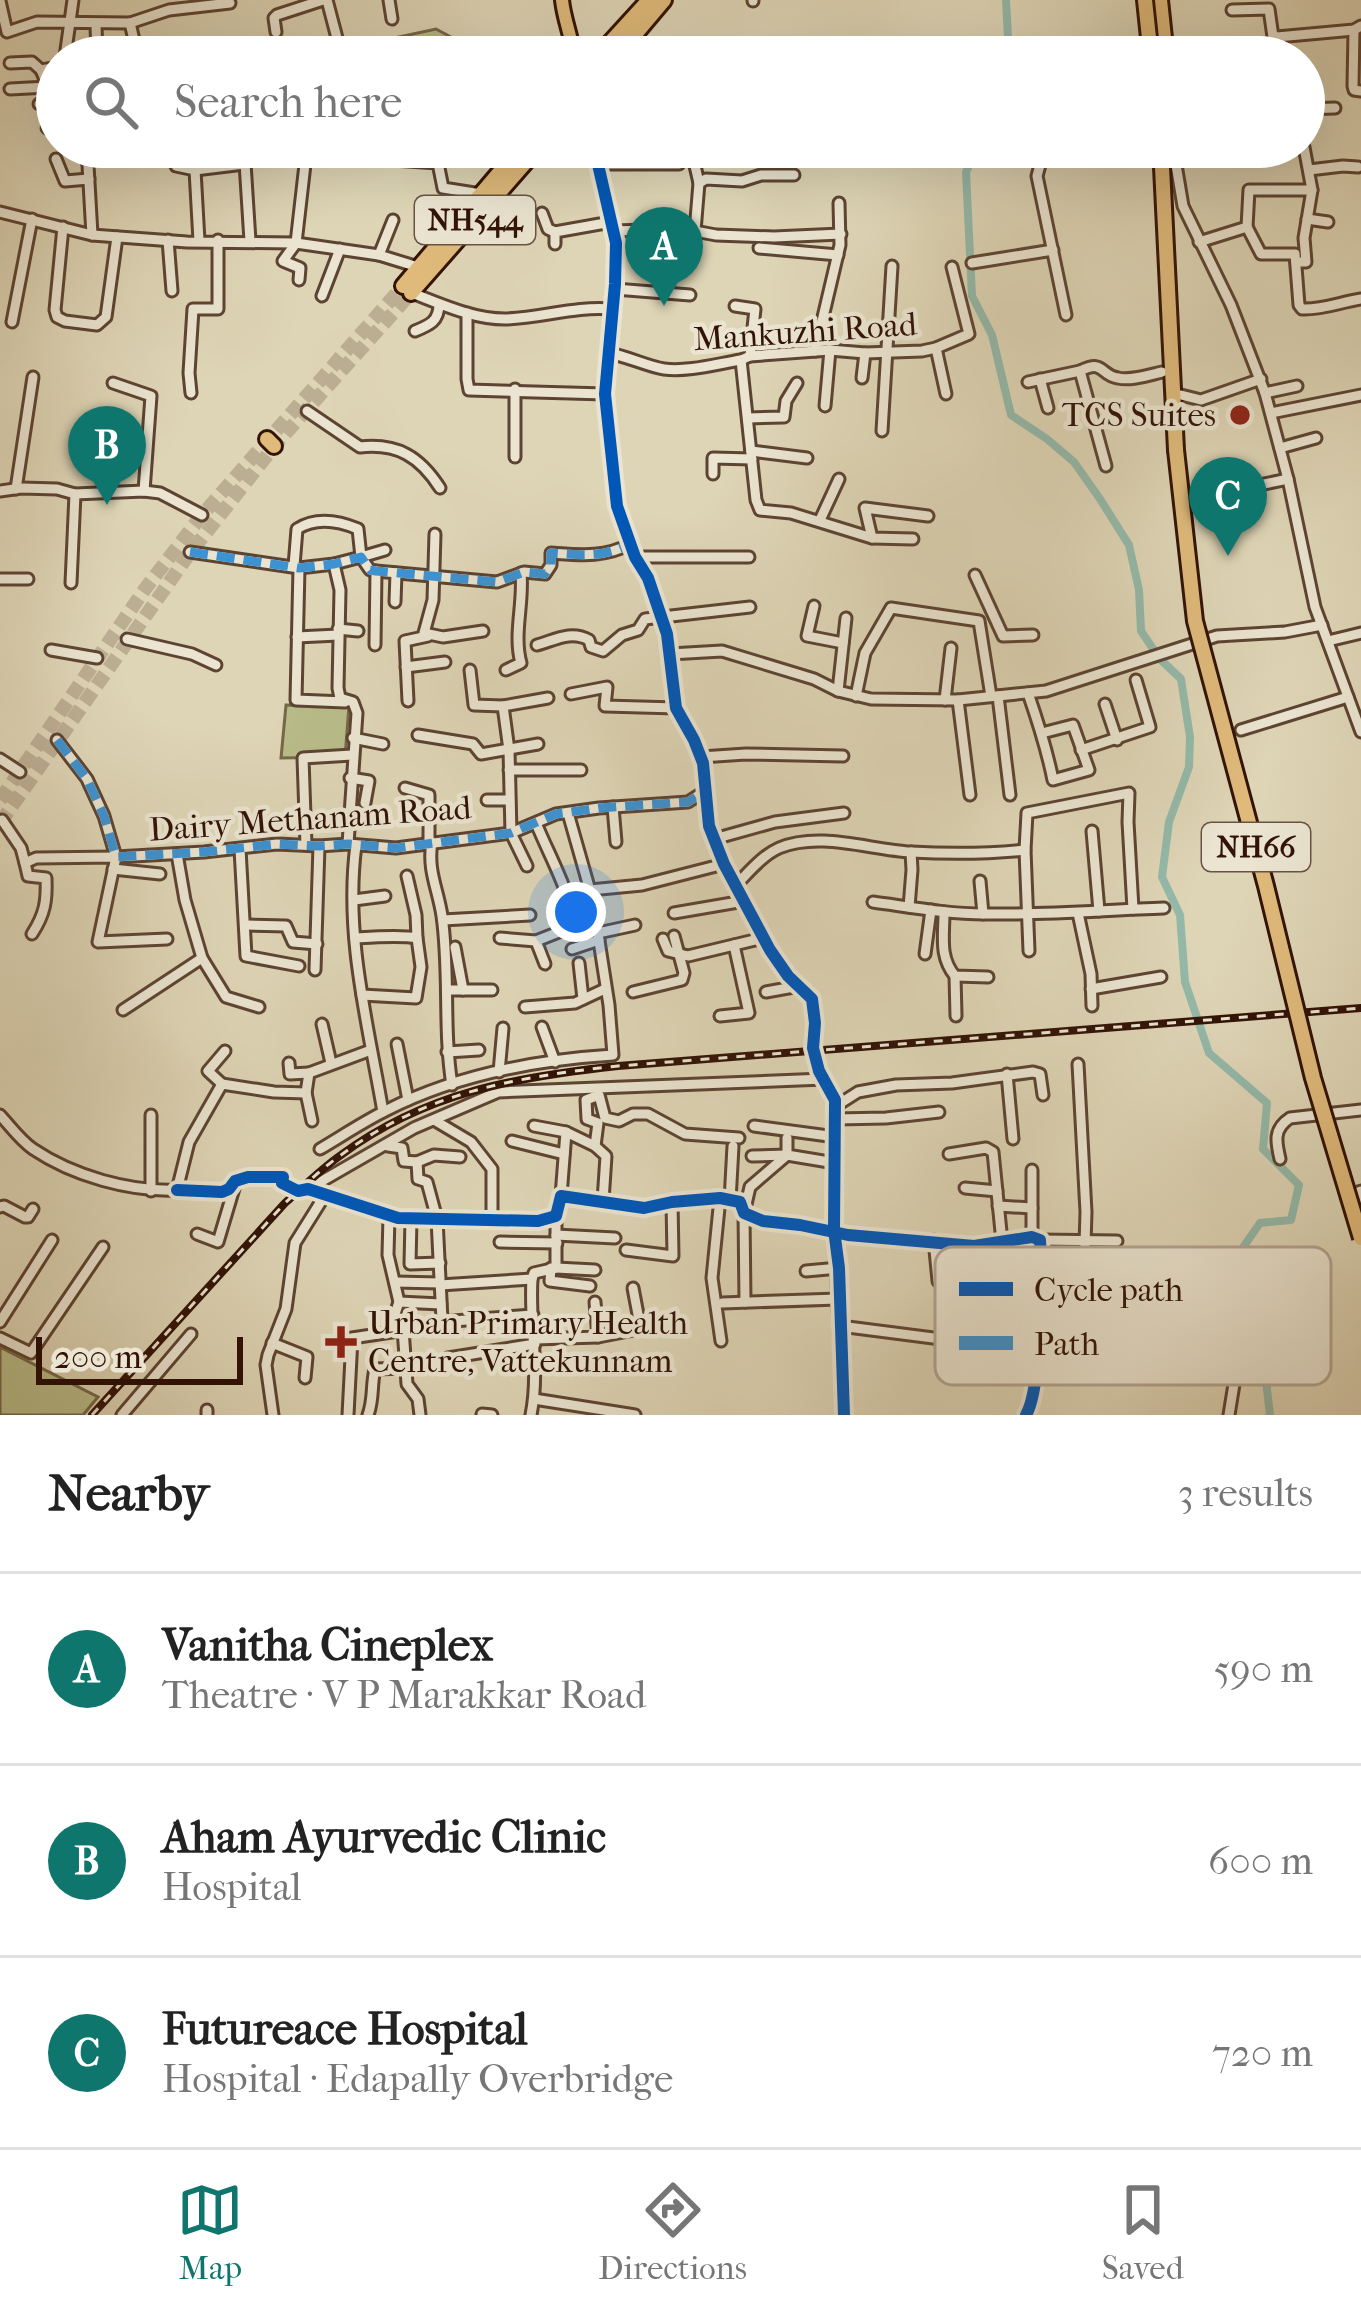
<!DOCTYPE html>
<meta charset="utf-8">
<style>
body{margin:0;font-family:"IM FELL French Canon",serif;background:#f2f2f2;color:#222}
.scale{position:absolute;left:36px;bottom:30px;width:207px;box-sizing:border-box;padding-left:12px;border:6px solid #321306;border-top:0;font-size:33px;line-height:42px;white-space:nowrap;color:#321306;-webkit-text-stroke:9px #eae4d0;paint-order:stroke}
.you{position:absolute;left:576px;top:912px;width:42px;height:42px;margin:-30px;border:9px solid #fff;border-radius:50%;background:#1a73e8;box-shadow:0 0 0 18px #1a73e833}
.badge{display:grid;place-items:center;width:78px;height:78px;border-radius:50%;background:#0f766e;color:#fff;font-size:39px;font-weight:700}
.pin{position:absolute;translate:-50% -99px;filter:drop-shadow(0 3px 6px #0008)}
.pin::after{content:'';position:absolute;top:63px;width:42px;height:36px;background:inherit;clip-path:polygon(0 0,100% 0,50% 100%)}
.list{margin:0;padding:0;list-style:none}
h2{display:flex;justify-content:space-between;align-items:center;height:156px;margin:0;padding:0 48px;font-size:51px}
h2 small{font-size:39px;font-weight:400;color:#767676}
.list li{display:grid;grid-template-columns:78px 1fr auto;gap:36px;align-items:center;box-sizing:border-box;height:192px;padding:0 48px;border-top:3px solid #e0e0e0}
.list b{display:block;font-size:45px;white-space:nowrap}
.list p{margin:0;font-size:39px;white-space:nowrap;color:#767676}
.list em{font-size:39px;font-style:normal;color:#767676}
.icon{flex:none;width:66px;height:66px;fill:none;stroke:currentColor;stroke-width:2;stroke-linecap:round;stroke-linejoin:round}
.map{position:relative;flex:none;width:1361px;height:1415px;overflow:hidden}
.search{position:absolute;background:#fff;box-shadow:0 12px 48px #0002;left:36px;right:36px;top:36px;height:132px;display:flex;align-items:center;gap:30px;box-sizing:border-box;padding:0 42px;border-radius:66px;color:#767676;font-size:45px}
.sheet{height:732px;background:#fff}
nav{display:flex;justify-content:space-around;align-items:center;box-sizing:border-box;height:168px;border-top:3px solid #e0e0e0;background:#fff;font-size:33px;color:#767676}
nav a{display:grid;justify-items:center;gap:6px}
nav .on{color:#0f766e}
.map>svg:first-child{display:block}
</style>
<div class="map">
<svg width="1361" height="1415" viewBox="0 0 1361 1415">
<rect width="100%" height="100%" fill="#ded5b6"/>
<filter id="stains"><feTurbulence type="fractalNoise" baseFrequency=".00167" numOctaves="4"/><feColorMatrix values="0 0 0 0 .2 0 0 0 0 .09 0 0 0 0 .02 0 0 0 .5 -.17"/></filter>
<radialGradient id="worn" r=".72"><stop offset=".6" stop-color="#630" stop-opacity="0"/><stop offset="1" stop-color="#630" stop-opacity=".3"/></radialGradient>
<g fill="#b8bc89" stroke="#756848" stroke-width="3">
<path d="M436 29 460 42 471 57H363L358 52 371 43Z"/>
<path d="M286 705 349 706 345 757 281 758Z"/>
<path d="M0 1347 98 1397 83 1415H0Z"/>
</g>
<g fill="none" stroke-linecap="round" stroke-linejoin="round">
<g stroke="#94b9a9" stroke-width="8">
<path d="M1006 0 1009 57"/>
<path d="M978 147 966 172 972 296 992 335 1011 415 1047 439 1074 462 1100 499 1129 545 1139 590 1141 631 1160 659 1181 679 1190 737 1189 767 1169 822 1162 877 1180 915 1185 982 1209 1053 1267 1103 1263 1149 1299 1185 1291 1220 1260 1223 1244 1246 1253 1272 1270 1415"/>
</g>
<path stroke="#bcae93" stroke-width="9" stroke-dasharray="9 4.5" stroke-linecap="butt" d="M813 1048 819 1071"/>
<g stroke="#bcae93" stroke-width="14" stroke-dasharray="14 7" stroke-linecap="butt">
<path d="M0 800 145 589 202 515 403 286"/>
<path d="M0 823 187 557 276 444 411 293"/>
</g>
<g stroke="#5d4432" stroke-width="15">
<g id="minor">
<path d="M327 0 342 57"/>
<path d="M389 0 392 19"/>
<path d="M753 0V1"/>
<path d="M0 1 7 32 37 22 130 23 169 10 230 3"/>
<path d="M1232 10 1269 9 1273 37H1277"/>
<path d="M130 23 138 57"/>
<path d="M96 25 97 57"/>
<path d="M1354 30 1353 86 1354 90 1361 91"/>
<path d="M276 32 274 18 277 15 323 0"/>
<path d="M620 52 667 57"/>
<path d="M65 57 73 0"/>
<path d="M1282 57 1277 37 1354 30 1361 26"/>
<path d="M10 63 32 62 41 70 57 67"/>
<path d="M10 89 48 87"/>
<path d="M39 104 52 96 41 70"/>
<path d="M1304 109 1335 108"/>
<path d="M47 128 57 126"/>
<path d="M84 147 88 165 92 235"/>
<path d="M169 147 176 166 195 170 199 241"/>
<path d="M244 147 250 241"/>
<path d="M594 147 616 243 615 284 605 394 617 506 635 557 648 578 667 634 676 708 694 740 703 763 709 826 724 864 770 950 788 976 812 999 815 1023 813 1048"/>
<path d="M1050 147 1043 154 1037 176 1066 315"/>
<path d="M1173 147 1183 206 1231 305 1265 393 1288 479 1315 607 1361 732"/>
<path d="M693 157 699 183 695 231"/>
<path d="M56 159 65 181 89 179"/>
<path d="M393 160 438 163 443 188 481 194"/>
<path d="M598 164H679L680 147"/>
<path d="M195 170 244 164"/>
<path d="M1309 170 1343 166 1358 167"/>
<path d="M699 183 706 179 742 181 761 175H794"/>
<path d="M0 212 92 235 187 242 296 243 379 255 418 267"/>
<path d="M542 213 548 229 555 232"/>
<path d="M1307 219 1328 222"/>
<path d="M63 227 55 310 57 317 65 321 97 325 106 317 117 237"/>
<path d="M1247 227 1261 254H1295L1299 305 1302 309C1322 310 1341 302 1361 299"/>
<path d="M613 231 684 229 716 235 774 237 841 234"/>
<path d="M168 240 172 291"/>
<path d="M1199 242 1247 227 1249 190H1312L1304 147"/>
<path d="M555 244V232L611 222"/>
<path d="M759 248 838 255"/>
<path d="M379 255 393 220"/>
<path d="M1296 262H1306L1304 238 1312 190"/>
<path d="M972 263 1053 250"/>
<path d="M299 280 300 268 283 261 296 243 307 147"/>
<path d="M615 289 690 295"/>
<path d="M412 293C441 304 473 319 505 319 541 318 575 306 611 309"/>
<path d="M322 296 340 249"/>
<path d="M735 306 755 309 750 356"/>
<path d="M467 313V379L469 390 605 394"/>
<path d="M12 322 32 219"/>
<path d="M415 331C430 325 439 321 439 304"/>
<path d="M936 348 946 394"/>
<path d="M815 351 840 245 839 203"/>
<path d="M609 353C626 356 649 367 664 369 688 372 716 364 741 360L750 356 830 350 865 353 922 351 936 348 969 334 952 267"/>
<path d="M741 360 756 500 760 510 791 513 872 538 913 539"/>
<path d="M862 378 865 353"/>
<path d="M1040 379 1048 408"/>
<path d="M1028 382 1080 371"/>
<path d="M113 383 151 396 144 491"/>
<path d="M191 393 189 373 193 309H218V240"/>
<path d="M1265 393 1297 386"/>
<path d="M1181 395 1201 400 1261 379"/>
<path d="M825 406 830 350"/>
<path d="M307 411 360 447C398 443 420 457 440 488"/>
<path d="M1271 413 1361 395"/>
<path d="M748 418 784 417 786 401 797 383"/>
<path d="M882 431 892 266"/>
<path d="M1280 448 1316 438"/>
<path d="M751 451 807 458"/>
<path d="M515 457V389"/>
<path d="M1106 466 1080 371C1105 359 1099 375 1118 378 1131 381 1149 375 1162 372"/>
<path d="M713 474V458L752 459"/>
<path d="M16 489 33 377"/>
<path d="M0 491 21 488 57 489 75 494 144 491 160 493 202 515"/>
<path d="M820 520 839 479"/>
<path d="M1240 523V489L1288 479"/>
<path d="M435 534 433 600 424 633 443 637 483 631"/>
<path d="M872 538 865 508 928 516"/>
<path d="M190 552 299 568 334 564 361 557 370 570 376 571 497 582 524 572 545 574 551 565V553C580 555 604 558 630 544"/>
<path d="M635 557H749"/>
<path d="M334 564 340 590 338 688 340 698 353 702 357 713 348 844"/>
<path d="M294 566 297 529C316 517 339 521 358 529L361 557 385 550"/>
<path d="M299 568 296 700 345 702"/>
<path d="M975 575 1003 636 1033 635"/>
<path d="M0 579H28"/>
<path d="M71 583 75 494"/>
<path d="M395 602 396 573"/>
<path d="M814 606 807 636 843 643"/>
<path d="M338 629 358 631"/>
<path d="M297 637 338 635"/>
<path d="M127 639 192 654 216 665"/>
<path d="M1328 641 1361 633"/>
<path d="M375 645 376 571"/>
<path d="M537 645C555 640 571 630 589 640L591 647 603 651 622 635 638 630 645 619 750 607"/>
<path d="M51 650 97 658"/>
<path d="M670 654 722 651 814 679 838 691 871 699 958 700 1046 691 1217 636 1285 632 1322 625"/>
<path d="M406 667 445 662"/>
<path d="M470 670 474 705 503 706 548 698"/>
<path d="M506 670 521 663C513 634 524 603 521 573"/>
<path d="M838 691 846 618"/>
<path d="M1028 693C1038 722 1047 750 1053 780L1089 770 1073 725 1042 733"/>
<path d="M571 694 607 687 605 706 676 708"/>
<path d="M856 696 865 653 891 608 979 621 991 696"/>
<path d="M998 696 1010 795"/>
<path d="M945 700 951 648"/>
<path d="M958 700 970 795"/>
<path d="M408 701 405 641 428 636"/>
<path d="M1105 704 1117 740"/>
<path d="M503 706 509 750 511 833 527 866"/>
<path d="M1241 730 1348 697"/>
<path d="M418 735 473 744 481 754 538 744"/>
<path d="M353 738 383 744"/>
<path d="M57 740 87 779 104 816 116 857 204 852 277 844 319 846 348 844 396 848 511 833 556 814 599 808 688 802 705 791"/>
<path d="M1081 750 1150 727 1136 680"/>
<path d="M701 757 746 754 843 756"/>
<path d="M0 759 20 772"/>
<path d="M509 770H581"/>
<path d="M350 778 369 781 365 803"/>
<path d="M405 788 429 795V842"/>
<path d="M487 800H508"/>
<path d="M613 807 616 842"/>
<path d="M568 813 591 894"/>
<path d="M2 820 21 848 25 863 36 858 116 857 98 942 167 939"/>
<path d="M1092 831 1099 911"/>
<path d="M714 839 775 822 844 813"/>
<path d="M432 842C427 870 438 889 442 916 450 972 443 1029 452 1085"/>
<path d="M306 845 303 758 352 755"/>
<path d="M356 845C344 935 368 1024 383 1112"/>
<path d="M240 849 246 956 299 966"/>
<path d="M177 854 185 900 202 958 226 997 259 1007"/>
<path d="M25 863 28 876 46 878C47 901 45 914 32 934"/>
<path d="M113 869 160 874"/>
<path d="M980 881 983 914"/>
<path d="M736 885C748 873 763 855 779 848 820 831 870 850 911 852 950 854 987 854 1025 850"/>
<path d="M590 890 642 885 724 864"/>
<path d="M354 900 385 896"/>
<path d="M873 902C910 907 947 914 985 914 1045 915 1104 910 1164 908"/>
<path d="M909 907 912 870 911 852"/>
<path d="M944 912C944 936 939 957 955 976L988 977"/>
<path d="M674 913 744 901"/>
<path d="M1078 913 1091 974 1092 1006"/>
<path d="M443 920 530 915"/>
<path d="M246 925 286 926 293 942 317 944"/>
<path d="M598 933 635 925"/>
<path d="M355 938C373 937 401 935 417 938L416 915 407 876"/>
<path d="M500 938 536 941 594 918"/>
<path d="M663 939 668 951 688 956 763 938"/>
<path d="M536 941 545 964"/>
<path d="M455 947 463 990"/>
<path d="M572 949 599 940"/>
<path d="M1029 951 1025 850 1027 813 1129 793 1128 822 1133 909"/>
<path d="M925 954 931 910"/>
<path d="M579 963 583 999"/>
<path d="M315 970 319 846"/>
<path d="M955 976 956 1016"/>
<path d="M1091 989 1161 977"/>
<path d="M448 990H492"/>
<path d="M633 992 682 980 684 973 674 936"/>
<path d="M766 992 799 986"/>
<path d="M362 995 416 998 421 967 417 938"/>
<path d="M525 1007 575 1003 605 989"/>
<path d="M123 1010 202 958"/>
<path d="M720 1016 749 1013 734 945"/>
<path d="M322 1024 331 1063"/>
<path d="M542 1027 555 1062"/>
<path d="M397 1044 408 1100"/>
<path d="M447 1052 479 1050"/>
<path d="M289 1063 290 1074 309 1073"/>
<path d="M1078 1064 1086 1212 1084 1277 1090 1321"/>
<path d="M819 1071 833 1094 836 1106C833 1209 837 1312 844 1415"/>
<path d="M499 1072 503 1028"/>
<path d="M1007 1074 1013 1139"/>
<path d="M222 1084 208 1071 225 1051"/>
<path d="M306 1093 312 1121"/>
<path d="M836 1106 858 1092 896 1085 952 1083 1033 1072 1040 1074 1043 1095"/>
<path d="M0 1115C11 1127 20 1140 33 1149 73 1176 130 1192 177 1190L189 1142 222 1084 274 1092 306 1093 309 1073 371 1050"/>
<path d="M151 1115V1191"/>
<path d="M836 1119 886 1118 939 1112"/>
<path d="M434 1120 471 1142 492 1169V1222"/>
<path d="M534 1126 566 1132 561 1196"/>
<path d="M754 1126 836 1137"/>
<path d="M566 1132 595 1146 606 1156 603 1201"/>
<path d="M787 1138V1155L835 1163"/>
<path d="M512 1141 564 1154"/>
<path d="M595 1146 598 1123 587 1119 586 1100 599 1095 605 1118 619 1121 633 1114H648L685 1134 739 1138"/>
<path d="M320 1149C342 1136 363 1122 385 1111 455 1075 535 1060 613 1055L609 1005 592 896 570 904C561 875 547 850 536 823"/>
<path d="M949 1154 986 1148 993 1152 1002 1242"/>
<path d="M752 1156 787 1155"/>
<path d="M1280 1159C1276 1142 1273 1129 1290 1118L1361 1110"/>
<path d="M417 1162 434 1155 460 1157"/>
<path d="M1032 1170V1237"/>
<path d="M965 1188 997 1191"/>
<path d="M308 1189 414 1128 498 1092 824 1079"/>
<path d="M177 1190 222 1192 229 1189 235 1181 248 1177H283L282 1183 298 1191 308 1189 398 1218 538 1221 556 1216 561 1196 644 1208 672 1202 720 1198 740 1202 744 1213 763 1221 800 1225 848 1235 974 1246 1032 1237 1040 1240 1041 1258C1039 1295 1042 1387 1026 1415"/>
<path d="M1361 1191 1358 1192 1361 1201"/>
<path d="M720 1198 712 1278 721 1341"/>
<path d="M730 1201 733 1146"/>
<path d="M998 1206 1032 1208"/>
<path d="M0 1207 4 1206 25 1217H28L33 1209"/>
<path d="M389 1216 388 1255 399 1302"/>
<path d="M411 1219 410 1264 440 1263"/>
<path d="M197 1234 218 1242 235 1185"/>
<path d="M556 1235 615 1238"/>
<path d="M934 1240 938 1281 967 1287"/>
<path d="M1040 1240 1117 1241"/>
<path d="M500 1242 557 1243"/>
<path d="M626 1250 673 1256 672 1202"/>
<path d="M551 1268 550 1281 590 1286"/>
<path d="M556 1268 595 1270"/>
<path d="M806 1271 839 1268"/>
<path d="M395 1282 440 1283"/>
<path d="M440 1285 532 1279"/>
<path d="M745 1302 744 1213 750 1187 787 1155"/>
<path d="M722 1303 838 1299"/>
<path d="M979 1303 985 1327 1072 1335"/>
<path d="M1154 1303 1159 1360 1206 1370 1213 1378H1235L1229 1415"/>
<path d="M0 1322 52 1240"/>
<path d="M440 1322 533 1315"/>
<path d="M840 1326 941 1339"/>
<path d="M403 1329 407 1384 418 1399 420 1415"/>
<path d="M389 1331 399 1302 441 1304"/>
<path d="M598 1337 639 1329 640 1325 633 1288"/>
<path d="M0 1338 31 1353 103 1247"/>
<path d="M535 1339 598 1337 595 1302"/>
<path d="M272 1343 307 1357 305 1378"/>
<path d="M1037 1343 1084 1346"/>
<path d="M1234 1355 1235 1378"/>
<path d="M448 1358 535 1344"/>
<path d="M534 1399 635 1415"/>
<path d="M482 1414 492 1415"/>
<path d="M122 1415 191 1334"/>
<path d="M207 1415V1410"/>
<path d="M273 1415 266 1365 268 1355 286 1309 295 1243 325 1195"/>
<path d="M348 1415 352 1338 438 1325 442 1320 437 1219 427 1182 418 1179 417 1162 404 1161 402 1148 388 1146"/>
<path d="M368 1415C374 1399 371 1385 375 1369L406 1368"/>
<path d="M531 1415C540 1370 529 1324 532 1279L534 1273 556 1268V1216"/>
</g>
</g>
<g stroke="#321306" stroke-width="18">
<g id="major">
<path d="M562 0C564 20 572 37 574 57"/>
<path d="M1161 0 1167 57"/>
</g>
</g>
<g stroke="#321306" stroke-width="20">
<g id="highway">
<path d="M1145 0 1151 57"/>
<path d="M597 57 649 0"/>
<path d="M616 57 664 0"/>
<path d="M1161 147 1176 450"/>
<path d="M403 286 521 147"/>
<path d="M411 293 539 147"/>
<path d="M267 439 274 446"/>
</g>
</g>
<use href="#minor" stroke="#eae4d0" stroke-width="9"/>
<use href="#major" stroke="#dfba7b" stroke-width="12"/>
<use href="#highway" stroke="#dfba7b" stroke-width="14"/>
<g stroke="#321306" stroke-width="8">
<path id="rail" d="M92 1415 285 1203C303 1187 321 1169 341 1155 426 1092 516 1077 618 1066L1361 1008"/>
</g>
<use href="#rail" stroke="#eae4d0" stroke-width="3" stroke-dasharray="9" stroke-linecap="butt"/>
<g stroke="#321306" stroke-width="20" stroke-linecap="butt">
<path id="highway-bridge" d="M1176 450 1195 621 1266 886 1313 1078 1361 1238"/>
</g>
<use href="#highway-bridge" stroke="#dfba7b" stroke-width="14"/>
<g stroke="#3d92d1" stroke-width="9" stroke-dasharray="18 9" stroke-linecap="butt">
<path d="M190 552 299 568 334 564 361 557 370 570 376 571 497 582 524 572 545 574 551 565V553C580 555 604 558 630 544"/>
<path d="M57 740 87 779 104 816 116 857 204 852 277 844 319 846 348 844 396 848 511 833 556 814 599 808 688 802 705 791"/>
</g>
<g stroke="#eae4d0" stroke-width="20">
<g id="cycleway">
<path d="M594 147 616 243 615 284 605 394 617 506 635 557 648 578 667 634 676 708 694 740 703 763 709 826 724 864 770 950 788 976 812 999 815 1023 813 1048 819 1071 835 1100 834 1230 839 1268 844 1415"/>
<path d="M177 1190 222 1192 229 1189 235 1181 248 1177H283L282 1183 298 1191 308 1189 398 1218 538 1221 556 1216 561 1196 644 1208 672 1202 720 1198 740 1202 744 1213 763 1221 800 1225 848 1235 974 1246 1032 1237 1040 1240 1041 1258C1039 1295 1042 1387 1026 1415"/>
</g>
</g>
<use href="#cycleway" stroke="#0057b8" stroke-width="12"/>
</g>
<g fill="#8f2418" stroke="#eae4d0" stroke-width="4.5">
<circle cx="1240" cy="415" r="12"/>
<path d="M335 1324h12v12h12v12h-12v12h-12v-12h-12v-12h12z"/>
</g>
<g text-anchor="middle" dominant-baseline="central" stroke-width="9" stroke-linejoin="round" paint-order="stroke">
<g fill="#eae4d0" stroke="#695243" stroke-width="3">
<rect x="415" y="196" width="120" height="48" rx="9"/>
<rect x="1202" y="823" width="108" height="48" rx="9"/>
</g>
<g font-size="30" font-weight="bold" fill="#321306">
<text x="475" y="220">NH544</text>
<text x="1256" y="847">NH66</text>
</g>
<g font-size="33" fill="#321306" stroke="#eae4d0">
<text transform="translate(805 332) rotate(-4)">Mankuzhi Road</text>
<text transform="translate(310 819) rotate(-4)">Dairy Methanam Road</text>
</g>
<g font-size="33" fill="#321306" stroke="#eae4d0" text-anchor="end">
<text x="1216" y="415">TCS Suites</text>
<text x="368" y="1323" text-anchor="start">Urban Primary Health<tspan x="368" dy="38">Centre, Vattekunnam</tspan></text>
</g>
</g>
<rect x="935" y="1247" width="396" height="138" rx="18" fill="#eae4d0" stroke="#b3a593" stroke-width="3"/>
<rect x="959" y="1282" width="54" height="14" fill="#0057b8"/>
<rect x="959" y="1336" width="54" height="14" fill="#3d92d1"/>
<g font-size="33" fill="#321306">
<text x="1034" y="1301">Cycle path</text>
<text x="1034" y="1355">Path</text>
</g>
<rect width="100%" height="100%" filter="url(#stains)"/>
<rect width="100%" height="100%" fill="url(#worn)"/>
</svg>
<div class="scale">200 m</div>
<div class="you"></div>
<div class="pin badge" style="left:664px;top:306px">A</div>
<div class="pin badge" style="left:107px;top:505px">B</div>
<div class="pin badge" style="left:1228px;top:556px">C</div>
<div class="search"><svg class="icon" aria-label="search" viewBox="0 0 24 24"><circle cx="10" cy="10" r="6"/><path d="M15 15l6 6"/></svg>Search here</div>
</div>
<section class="sheet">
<h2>Nearby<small>3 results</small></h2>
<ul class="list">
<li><span class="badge">A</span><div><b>Vanitha Cineplex</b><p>Theatre · V P Marakkar Road</p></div><em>590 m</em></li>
<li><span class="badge">B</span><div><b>Aham Ayurvedic Clinic</b><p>Hospital</p></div><em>600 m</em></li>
<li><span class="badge">C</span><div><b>Futureace Hospital</b><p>Hospital · Edapally Overbridge</p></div><em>720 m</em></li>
</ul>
</section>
<nav>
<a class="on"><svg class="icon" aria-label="map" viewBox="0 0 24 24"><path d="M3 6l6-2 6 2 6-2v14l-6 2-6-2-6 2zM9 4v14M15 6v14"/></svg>Map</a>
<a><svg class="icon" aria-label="directions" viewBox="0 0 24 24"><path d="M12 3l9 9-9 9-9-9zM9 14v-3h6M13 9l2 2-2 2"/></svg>Directions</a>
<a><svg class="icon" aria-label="saved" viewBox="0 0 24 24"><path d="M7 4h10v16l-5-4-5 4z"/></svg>Saved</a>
</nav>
